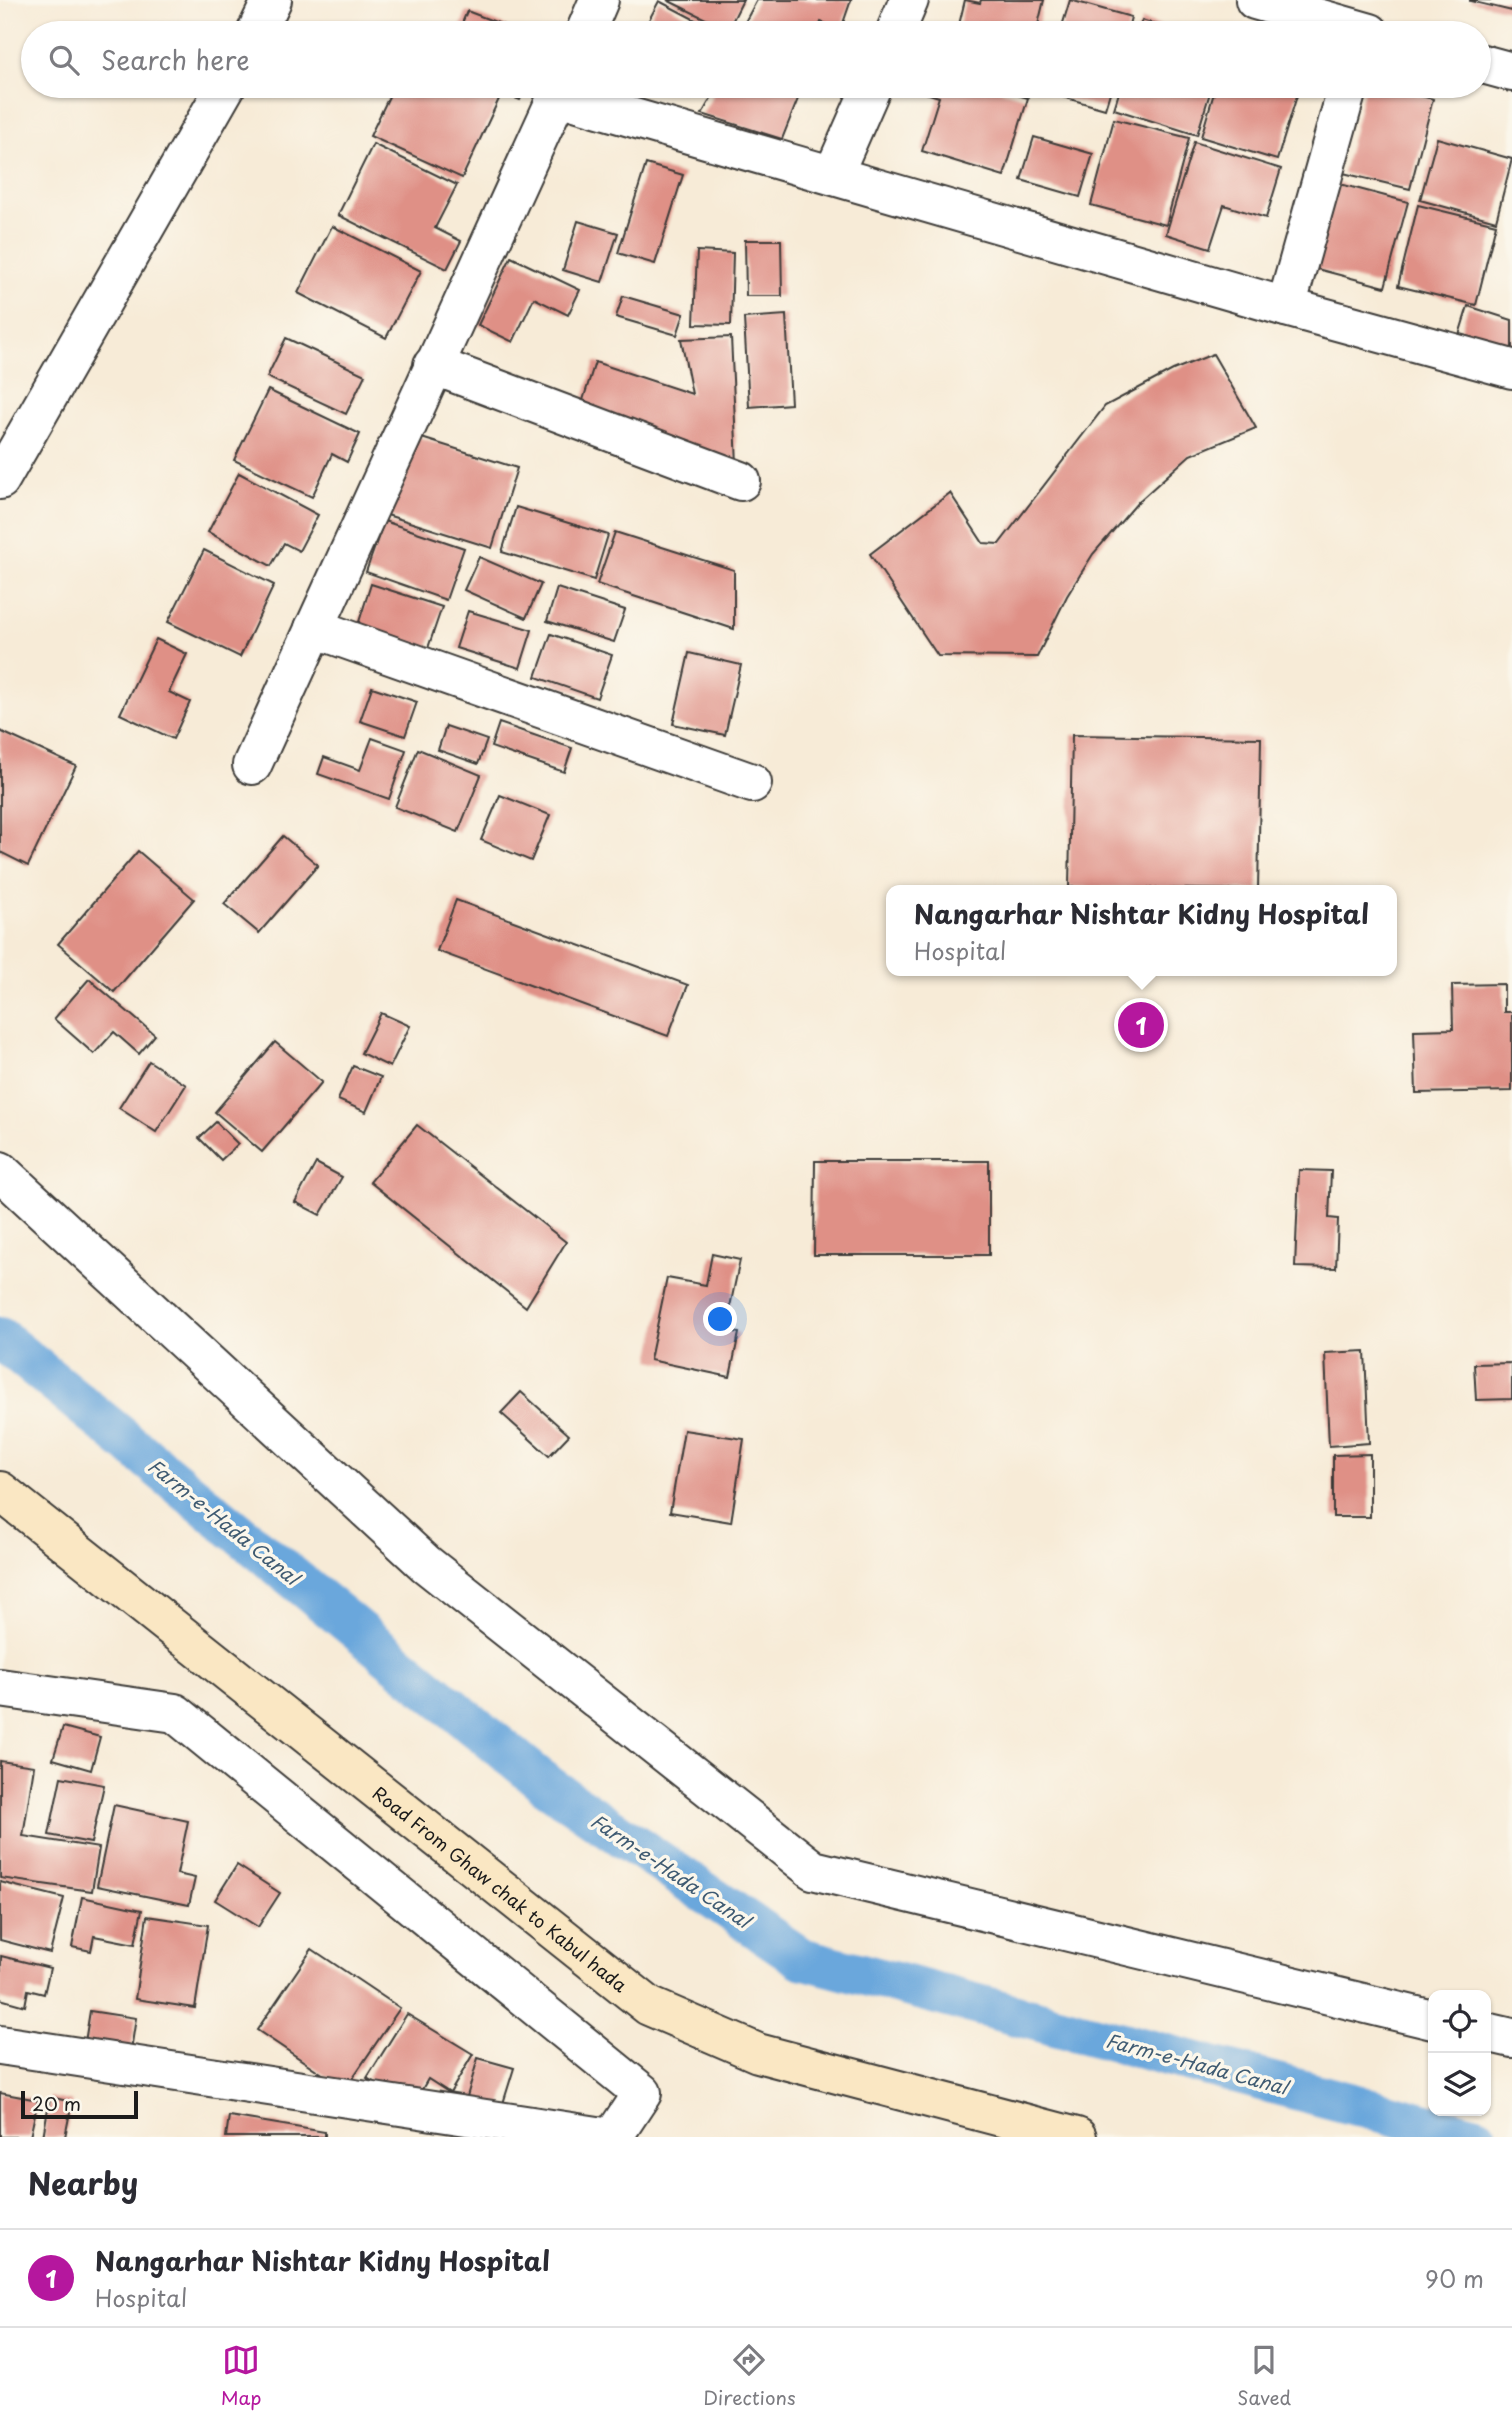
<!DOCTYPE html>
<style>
body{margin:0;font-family:"Playpen Sans",sans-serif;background:#f2f2f3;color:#2b2b33}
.controls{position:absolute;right:21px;bottom:21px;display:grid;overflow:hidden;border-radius:14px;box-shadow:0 2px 5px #0004}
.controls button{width:63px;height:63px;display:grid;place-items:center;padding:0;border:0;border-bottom:2px solid #e1e1e2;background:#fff;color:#2b2b33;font:35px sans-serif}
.scale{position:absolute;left:21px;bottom:18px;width:117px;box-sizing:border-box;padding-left:7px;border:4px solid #1c1c1c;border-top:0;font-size:19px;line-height:24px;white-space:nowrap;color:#1c1c1c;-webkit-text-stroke:5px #fbf7ec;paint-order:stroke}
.you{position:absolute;left:721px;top:1320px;width:24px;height:24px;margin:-18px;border:5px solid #fff;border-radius:50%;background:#1a73e8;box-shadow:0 0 0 10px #1a73e833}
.badge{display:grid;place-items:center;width:46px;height:46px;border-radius:50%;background:#b5179e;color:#fff;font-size:23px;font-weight:700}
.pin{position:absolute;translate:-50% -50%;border:4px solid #fff;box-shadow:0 2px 7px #0006}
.popup{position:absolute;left:886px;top:885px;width:511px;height:91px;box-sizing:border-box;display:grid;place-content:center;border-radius:14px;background:#fff;filter:drop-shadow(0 2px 5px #0005);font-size:23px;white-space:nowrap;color:#7c7c81}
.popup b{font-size:26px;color:#2b2b33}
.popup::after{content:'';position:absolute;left:50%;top:100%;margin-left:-14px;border:14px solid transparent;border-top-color:#fff}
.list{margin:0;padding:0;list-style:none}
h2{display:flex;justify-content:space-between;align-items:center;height:91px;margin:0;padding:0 28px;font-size:30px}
h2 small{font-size:23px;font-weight:400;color:#7c7c81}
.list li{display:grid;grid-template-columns:46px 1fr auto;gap:21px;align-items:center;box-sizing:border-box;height:98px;padding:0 28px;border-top:2px solid #e1e1e2}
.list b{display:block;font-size:26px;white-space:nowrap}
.list p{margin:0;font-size:23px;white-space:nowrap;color:#7c7c81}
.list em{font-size:23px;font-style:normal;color:#7c7c81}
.icon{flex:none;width:38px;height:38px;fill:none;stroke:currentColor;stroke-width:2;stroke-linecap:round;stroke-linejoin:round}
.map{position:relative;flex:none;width:1512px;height:2137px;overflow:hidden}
.search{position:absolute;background:#fff;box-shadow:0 2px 5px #0004;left:21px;right:21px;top:21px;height:77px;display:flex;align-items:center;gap:18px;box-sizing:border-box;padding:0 24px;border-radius:38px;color:#7c7c81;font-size:26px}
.sheet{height:189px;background:#fff}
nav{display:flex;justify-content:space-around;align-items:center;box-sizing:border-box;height:98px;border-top:2px solid #e1e1e2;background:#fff;font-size:19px;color:#7c7c81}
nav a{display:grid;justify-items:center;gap:4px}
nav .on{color:#b5179e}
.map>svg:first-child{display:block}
</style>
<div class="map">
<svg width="1512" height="2137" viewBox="0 0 1512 2137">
<rect width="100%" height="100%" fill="#fbf7ec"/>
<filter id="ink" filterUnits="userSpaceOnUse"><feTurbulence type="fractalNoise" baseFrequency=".0143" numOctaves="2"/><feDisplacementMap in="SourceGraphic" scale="14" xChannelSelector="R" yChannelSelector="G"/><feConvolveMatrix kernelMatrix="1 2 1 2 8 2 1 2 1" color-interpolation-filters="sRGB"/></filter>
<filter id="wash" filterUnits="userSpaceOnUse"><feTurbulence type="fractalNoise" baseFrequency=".00686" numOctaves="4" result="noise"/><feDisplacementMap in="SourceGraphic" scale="28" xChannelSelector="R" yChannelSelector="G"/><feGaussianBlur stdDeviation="1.57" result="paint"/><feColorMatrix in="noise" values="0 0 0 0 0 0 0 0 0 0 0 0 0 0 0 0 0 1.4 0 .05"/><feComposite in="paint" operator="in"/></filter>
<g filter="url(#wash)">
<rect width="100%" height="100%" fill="#f7ebd7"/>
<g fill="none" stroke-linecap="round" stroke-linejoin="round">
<path stroke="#6aa7dc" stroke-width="42" d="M0 1338 547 1785 801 1958 1477 2137"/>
</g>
<g id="blocks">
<g fill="#df9086">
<path d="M667 0H743L728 30Z"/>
<path d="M757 0H851L841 29 821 22 817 33H739Z"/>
<path d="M965 0 980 3 981 0H1044L1036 33H957Z"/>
<path d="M1070 0 1131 17 1127 33H1060Z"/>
<path d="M1470 0H1512V11L1470 1Z"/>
<path d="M659 1 705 25 701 33H642Z"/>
<path d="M467 11 524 33H458Z"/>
<path d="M1142 20 1182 33H1137Z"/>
<path d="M394 86H470L499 99 462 178 370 136Z"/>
<path d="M484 86H526L520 100Z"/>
<path d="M718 86H803L782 139 702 114Z"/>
<path d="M928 86H987L1028 98 1004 176 922 151 939 97 926 93Z"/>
<path d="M1024 86H1112L1105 109Z"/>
<path d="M1121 86H1212L1197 135 1114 109Z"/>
<path d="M1216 86H1300L1277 160 1201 137Z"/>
<path d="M1365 86H1382L1433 99 1410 189 1343 173Z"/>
<path d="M1114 119 1189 138 1166 225 1091 205Z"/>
<path d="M1034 137 1093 154 1080 197 1021 180Z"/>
<path d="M1437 138 1512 159 1496 221 1420 200Z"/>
<path d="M1194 142 1281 169 1266 218 1224 205 1210 248 1166 234Z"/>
<path d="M373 144 457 185 435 228 461 241 447 269 338 215Z"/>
<path d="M646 164 683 175 655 264 618 253Z"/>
<path d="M1325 180 1408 202 1385 287 1302 265Z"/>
<path d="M1418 205 1496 224 1476 305 1398 286Z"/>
<path d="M578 221 618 233 602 282 563 270Z"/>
<path d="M332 226 421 271 386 338 298 293Z"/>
<path d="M745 240H781L782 296H746Z"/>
<path d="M697 251 733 253 731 325 694 324Z"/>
<path d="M511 257 580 290 568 315 534 298 513 342 478 325Z"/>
<path d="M623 296 684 314 677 335 616 317Z"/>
<path d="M1468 306 1512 320V366L1455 348Z"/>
<path d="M786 315 791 404 749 407 744 318Z"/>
<path d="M731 337 737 464 579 413 595 362 692 394 681 339Z"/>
<path d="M286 338 365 375 346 414 267 377Z"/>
<path d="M1213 354 1256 428 1190 455 1138 502 1093 554 1067 596 1037 657 938 656 870 554 950 493 983 543 999 544 1105 406 1173 370Z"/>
<path d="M268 390 360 434 347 462 332 454 312 497 234 460Z"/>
<path d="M412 435 517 468 492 548 387 515Z"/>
<path d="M239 473 318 515 299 551 284 543 271 566 208 532Z"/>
<path d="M516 507 608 535 594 580 502 552Z"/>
<path d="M384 521 464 548 446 600 366 572Z"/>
<path d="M615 532 734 570V629L597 584Z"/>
<path d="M204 550 274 585 240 657 168 622Z"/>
<path d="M479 557 541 584 526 618 464 590Z"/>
<path d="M371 584 442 607 428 648 358 625Z"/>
<path d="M557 588 625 610 614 642 547 621Z"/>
<path d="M468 611 532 630 520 668 456 648Z"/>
<path d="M551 634 612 655 597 698 536 677Z"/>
<path d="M156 639 187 654 169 692 190 702 173 739 120 714Z"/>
<path d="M689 653 741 665 725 735 673 724Z"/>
<path d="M372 687 417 702 405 736 360 721Z"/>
<path d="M499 723 572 748 564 772 491 747Z"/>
<path d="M446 726 487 740 478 764 438 750Z"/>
<path d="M0 731 76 766 28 866 0 852Z"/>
<path d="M1072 735 1261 738 1258 890 1069 887Z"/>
<path d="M372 738 406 750 389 799 318 774 324 757 360 770Z"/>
<path d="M418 749 481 775 458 832 395 807Z"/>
<path d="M500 795 550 815 531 861 481 840Z"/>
<path d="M283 836 318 865 259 933 224 904Z"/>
<path d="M138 851 194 899 114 992 58 944Z"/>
<path d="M456 900 688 985 668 1036 437 951Z"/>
<path d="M89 979 155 1035 139 1054 114 1032 94 1054 54 1019Z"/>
<path d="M1504 984V1012H1512V1091L1416 1093 1414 1030 1453 1029 1452 985Z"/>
<path d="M381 1013 410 1026 390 1067 361 1053Z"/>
<path d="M275 1042 322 1082 262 1152 215 1112Z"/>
<path d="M149 1061 186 1085 156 1132 119 1108Z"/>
<path d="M353 1066 381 1077 366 1112 338 1100Z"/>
<path d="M216 1122 238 1144 221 1160 199 1138Z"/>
<path d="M417 1125 566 1242 526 1307 370 1182Z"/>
<path d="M815 1161H989V1255H814Z"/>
<path d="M316 1163 342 1177 320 1215 295 1202Z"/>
<path d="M1299 1170 1331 1171 1329 1218 1338 1219 1336 1268 1295 1267Z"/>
<path d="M712 1254 740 1260 725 1330 739 1333 730 1377 650 1360 667 1278 706 1285Z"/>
<path d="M1365 1351 1369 1443 1329 1446 1325 1353Z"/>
<path d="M1512 1363V1399L1476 1400 1474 1364Z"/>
<path d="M521 1392 569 1435 549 1456 501 1413Z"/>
<path d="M684 1430 744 1439 731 1522 670 1512Z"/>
<path d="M1370 1454V1517H1333V1455Z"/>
<path d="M63 1727 100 1737 91 1770 53 1759Z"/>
<path d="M0 1761 34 1766 23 1836 99 1848 92 1891 0 1878Z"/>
<path d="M61 1777 104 1785 91 1843 49 1835Z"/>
<path d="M114 1805 188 1821 177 1874 195 1878 189 1905 97 1886Z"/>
<path d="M237 1865 280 1893 258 1927 215 1900Z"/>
<path d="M0 1882 64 1898 50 1953 0 1940Z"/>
<path d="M82 1897 142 1910 135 1944 94 1936 91 1951 72 1947Z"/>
<path d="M147 1916 208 1925 195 2008 135 1999Z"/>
<path d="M312 1949 400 2008 345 2089 257 2030Z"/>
<path d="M1 1956 50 1968 44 1994 28 1990 25 2006 0 1999Z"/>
<path d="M90 2011 136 2018 131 2050 85 2042Z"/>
<path d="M407 2014 473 2054 450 2093 428 2079 413 2105 367 2078Z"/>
<path d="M478 2058 514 2068 501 2110 466 2100Z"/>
<path d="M0 2093 38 2100 30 2137H0Z"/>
<path d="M50 2097 72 2102 65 2137H43Z"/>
<path d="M229 2116 325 2132V2137H226Z"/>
</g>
</g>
</g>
<g filter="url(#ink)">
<use href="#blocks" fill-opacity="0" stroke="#3d3b38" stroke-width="2"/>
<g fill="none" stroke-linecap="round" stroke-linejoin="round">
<g stroke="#3d3b38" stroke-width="42">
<g id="street">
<path d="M1255 0 1370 33"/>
<path d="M256 33 272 0"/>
<path d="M585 33 599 0"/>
<path d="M895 33 909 0"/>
<path d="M1479 63 1512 72"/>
<path d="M558 96 1286 307 1512 369"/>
<path d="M833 175 872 86"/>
<path d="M1286 307 1348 86"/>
<path d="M433 365 741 481"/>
<path d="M0 480 226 86"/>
<path d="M314 628 752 783"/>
<path d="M252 765 562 86"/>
<path d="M0 1171 426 1564 813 1870 1433 2020"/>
<path d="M0 1688 175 1713 642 2093 613 2137"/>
<path d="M1486 2032 1512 2038"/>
<path d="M0 2045 604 2137"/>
</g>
</g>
<g stroke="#3d3b38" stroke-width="42">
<g id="secondary">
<path id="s1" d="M0 1491 649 2006 758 2053 1077 2137"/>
</g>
</g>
<use href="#street" stroke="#fff" stroke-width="38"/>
<use href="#secondary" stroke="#fae7c3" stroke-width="38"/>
</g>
</g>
<g text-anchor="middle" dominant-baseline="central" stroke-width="7" stroke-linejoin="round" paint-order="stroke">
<g font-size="18" fill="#1c1c1c" stroke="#fbf7ec">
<text stroke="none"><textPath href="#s1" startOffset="639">Road From Ghaw chak to Kabul hada</textPath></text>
</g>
<g font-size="19" font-style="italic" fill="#3f5b72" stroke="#fbf7ec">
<text transform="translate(224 1521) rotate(39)">Farm-e-Hada Canal</text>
<text transform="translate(671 1870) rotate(34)">Farm-e-Hada Canal</text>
<text transform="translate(1197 2063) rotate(15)">Farm-e-Hada Canal</text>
</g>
</g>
</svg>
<div class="controls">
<button><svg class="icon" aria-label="locate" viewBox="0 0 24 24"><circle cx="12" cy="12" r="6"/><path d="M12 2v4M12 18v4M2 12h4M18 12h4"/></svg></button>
<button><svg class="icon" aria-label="layers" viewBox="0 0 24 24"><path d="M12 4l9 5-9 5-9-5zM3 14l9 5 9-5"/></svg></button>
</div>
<div class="scale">20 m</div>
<div class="you"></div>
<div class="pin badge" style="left:1141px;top:1025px">1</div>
<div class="popup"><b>Nangarhar Nishtar Kidny Hospital</b>Hospital</div>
<div class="search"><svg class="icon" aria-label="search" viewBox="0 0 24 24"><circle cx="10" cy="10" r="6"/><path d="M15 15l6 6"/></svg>Search here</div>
</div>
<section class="sheet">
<h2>Nearby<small></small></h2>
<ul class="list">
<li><span class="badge">1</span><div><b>Nangarhar Nishtar Kidny Hospital</b><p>Hospital</p></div><em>90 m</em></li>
</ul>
</section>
<nav>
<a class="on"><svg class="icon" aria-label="map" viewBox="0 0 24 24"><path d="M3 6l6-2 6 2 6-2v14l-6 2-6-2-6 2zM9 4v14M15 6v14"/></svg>Map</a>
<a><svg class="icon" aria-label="directions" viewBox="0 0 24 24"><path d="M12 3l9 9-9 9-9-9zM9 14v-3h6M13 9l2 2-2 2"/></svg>Directions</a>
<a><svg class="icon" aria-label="saved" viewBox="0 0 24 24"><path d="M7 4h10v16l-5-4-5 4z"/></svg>Saved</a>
</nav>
